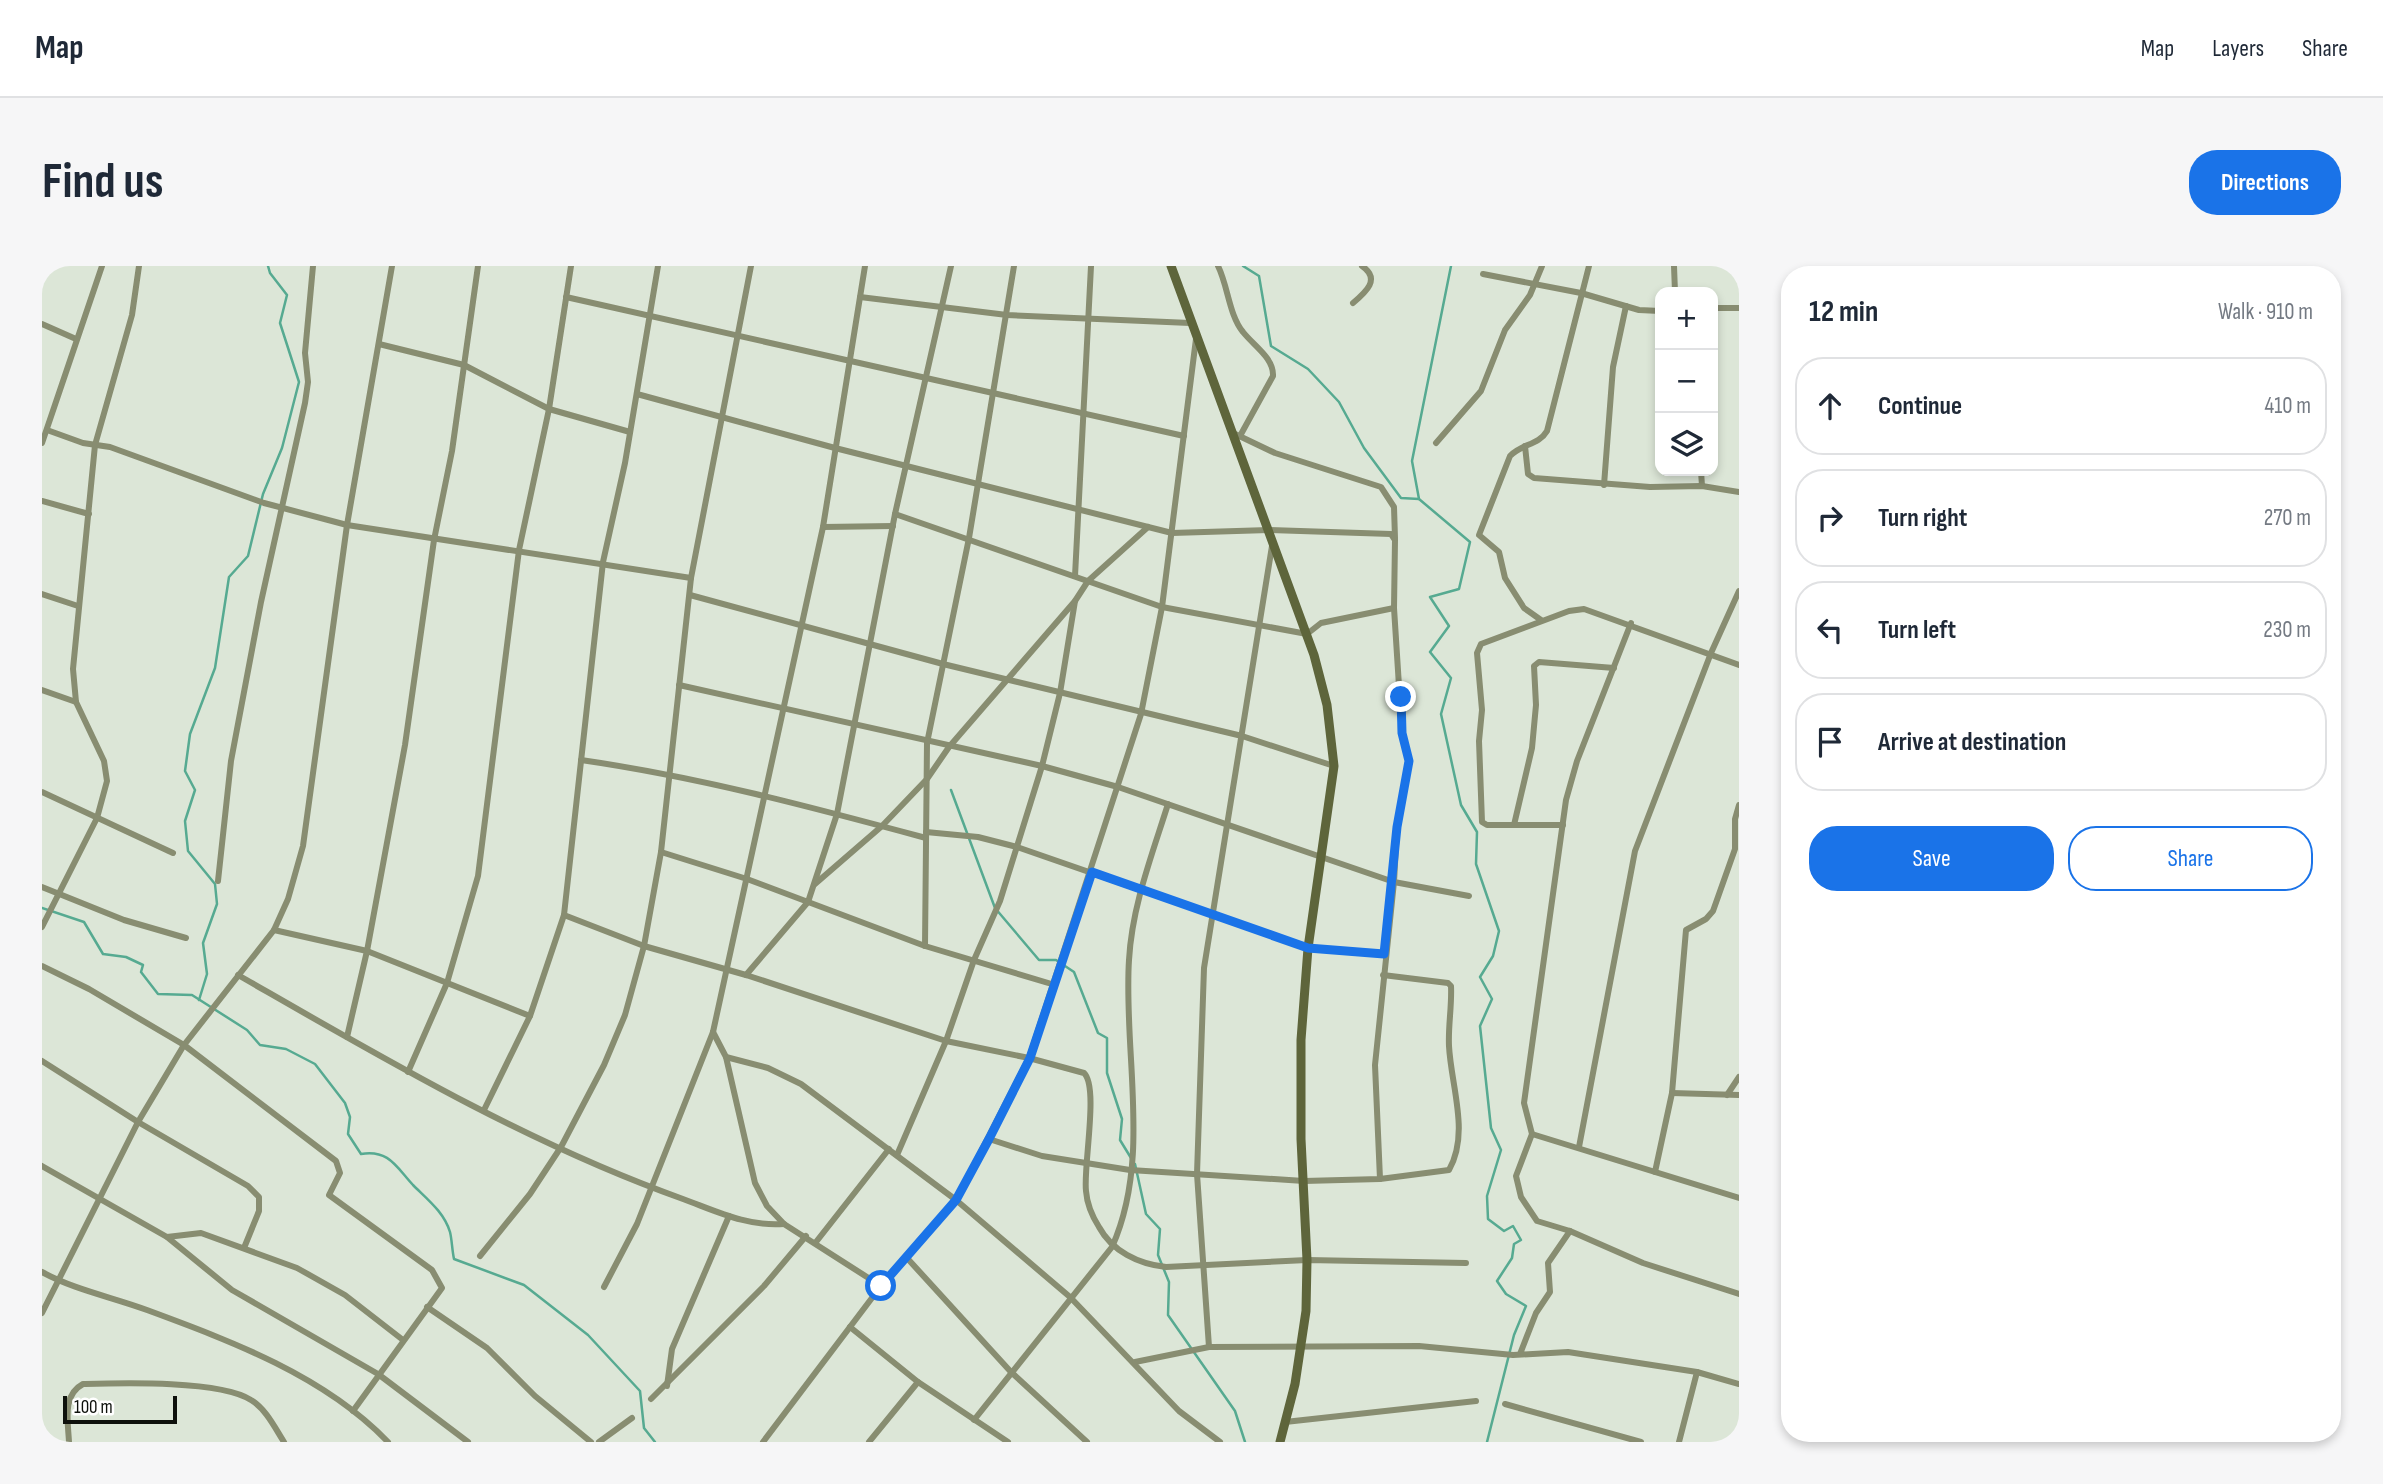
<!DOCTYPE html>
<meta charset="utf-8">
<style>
body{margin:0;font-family:"Sofia Sans Condensed",sans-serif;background:#f6f6f7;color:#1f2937}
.controls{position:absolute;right:21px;top:21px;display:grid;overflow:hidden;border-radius:14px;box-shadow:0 4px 10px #0003}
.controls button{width:63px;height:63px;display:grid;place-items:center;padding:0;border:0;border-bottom:2px solid #e0e1e3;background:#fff;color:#1f2937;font:35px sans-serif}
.scale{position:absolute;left:21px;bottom:18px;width:114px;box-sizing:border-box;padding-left:7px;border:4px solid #0e110c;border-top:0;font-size:19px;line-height:24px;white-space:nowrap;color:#0e110c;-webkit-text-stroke:5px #fff;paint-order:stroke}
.stop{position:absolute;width:21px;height:21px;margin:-16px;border:5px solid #1a73e8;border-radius:50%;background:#fff}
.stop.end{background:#1a73e8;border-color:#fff;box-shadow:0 2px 7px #0008}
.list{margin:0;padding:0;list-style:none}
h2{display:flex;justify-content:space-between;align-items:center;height:91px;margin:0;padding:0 28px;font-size:30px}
h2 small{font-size:23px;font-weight:400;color:#747a83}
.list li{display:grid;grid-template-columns:46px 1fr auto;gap:21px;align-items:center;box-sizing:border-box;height:98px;margin:0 14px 14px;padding:0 14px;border:2px solid #e0e1e3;border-radius:28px}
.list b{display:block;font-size:26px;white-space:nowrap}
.list em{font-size:23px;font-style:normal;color:#747a83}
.actions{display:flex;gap:14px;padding:21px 28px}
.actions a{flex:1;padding:16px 0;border:2px solid #1a73e8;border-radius:28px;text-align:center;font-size:24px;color:#1a73e8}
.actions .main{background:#1a73e8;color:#fff}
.icon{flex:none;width:38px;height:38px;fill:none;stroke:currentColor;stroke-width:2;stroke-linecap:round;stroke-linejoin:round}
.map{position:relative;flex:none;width:1697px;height:1176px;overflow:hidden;border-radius:28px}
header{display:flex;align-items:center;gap:42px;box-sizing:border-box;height:98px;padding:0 35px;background:#fff;border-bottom:2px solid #e0e1e3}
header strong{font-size:33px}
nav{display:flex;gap:38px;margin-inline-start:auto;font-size:24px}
.intro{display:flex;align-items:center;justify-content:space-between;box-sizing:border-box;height:168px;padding:0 42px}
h1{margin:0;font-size:49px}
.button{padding:18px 32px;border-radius:28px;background:#1a73e8;color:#fff;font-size:24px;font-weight:700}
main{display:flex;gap:42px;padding:0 42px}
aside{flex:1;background:#fff;border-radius:28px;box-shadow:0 4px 10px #0003}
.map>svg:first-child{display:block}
</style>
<header>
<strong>Map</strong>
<nav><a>Map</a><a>Layers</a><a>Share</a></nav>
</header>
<div class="intro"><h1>Find us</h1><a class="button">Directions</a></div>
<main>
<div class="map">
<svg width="1697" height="1176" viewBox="0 0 1697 1176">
<rect width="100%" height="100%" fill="#dce6d7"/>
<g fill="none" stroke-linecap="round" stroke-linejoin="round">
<g stroke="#56aa91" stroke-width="2.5">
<path d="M1201 0 1217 10 1229 80 1266 103 1297 136 1322 182 1359 232 1377 233"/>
<path d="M1409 0 1370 195 1377 233 1428 276 1417 323 1388 331 1407 360 1388 386 1409 412 1399 448 1419 539 1435 566 1434 598 1457 665 1451 690 1438 711 1450 733 1438 760 1449 862 1459 884 1445 930 1446 953 1462 965 1471 960 1479 974 1472 978 1470 992 1455 1015 1464 1028 1484 1040 1472 1069 1445 1176"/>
<path d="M909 524 953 642 997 694H1014L1032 706 1056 767 1065 772V807L1080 853 1078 874 1089 892"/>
<path d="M0 642 42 656 61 688 84 691 101 699 99 706 116 728 150 729 205 764 218 779 244 783 273 798 303 837 308 851 306 868 319 888C347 883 355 902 371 919 385 933 402 946 408 966 410 974 410 984 412 993L482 1019 546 1069 598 1125 602 1162 613 1176"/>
<path d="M157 734 165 708 161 677 175 638 173 618 146 585 143 555 153 524 143 505 148 468 173 402 187 311 206 290 221 228 240 182 257 116 238 57 245 29 228 7 226 0"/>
<path d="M1093 898 1104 948 1118 963 1116 989 1127 1016 1126 1049 1193 1145 1203 1176"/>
</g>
<g stroke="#888d71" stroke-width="6">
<path d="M1176 0C1186 20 1187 49 1201 66 1212 80 1232 92 1231 110L1198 170"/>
<path d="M1632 0 1633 26"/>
<path d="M1441 8 1539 27 1597 44 1618 45"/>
<path d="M524 31 1142 170"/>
<path d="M818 31 965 49 1148 57"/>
<path d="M1311 37C1324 26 1339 13 1320 0"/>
<path d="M1671 42H1697"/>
<path d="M0 58 34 73"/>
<path d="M337 78 422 99 507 143 588 166"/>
<path d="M595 128 793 182 1130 267 1227 264 1349 268 1353 274 1352 342 1360 467 1367 495 1355 561 1352 616 1427 630"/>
<path d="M5 164 41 177 68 181 222 237 305 259 649 312"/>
<path d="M1191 167 1233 187 1339 221 1352 241 1353 272"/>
<path d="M0 177 60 0"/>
<path d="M1394 177 1439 125 1463 64 1488 29 1500 0"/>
<path d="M1483 180 1486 208 1492 212 1608 221 1660 220 1697 226"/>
<path d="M1659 205 1660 220"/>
<path d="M1562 219 1571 101 1584 40"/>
<path d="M0 235 47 248"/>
<path d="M853 248 1120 341 1265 368 1279 357 1352 342"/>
<path d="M781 261 851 260"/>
<path d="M1033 310 1049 0"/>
<path d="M0 328 36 340"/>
<path d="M648 329 901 398 1200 470 1292 500"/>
<path d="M1499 354 1482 342 1463 312 1457 286 1437 269 1468 190C1479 178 1497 179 1505 165L1547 0"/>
<path d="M1589 357 1535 495 1524 534 1482 837 1490 868 1474 910 1479 931 1495 955 1528 965 1601 997 1697 1028"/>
<path d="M637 419 1000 500 1076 521 1352 616 1333 799 1338 913"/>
<path d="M0 424 34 436"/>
<path d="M539 494C657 511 769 541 884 572"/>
<path d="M0 526 131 587"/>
<path d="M1472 559 1490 482 1494 439 1492 400 1497 396 1572 402"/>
<path d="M1521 559H1445L1440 556 1437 475 1440 444 1435 387 1439 378 1527 345 1542 343 1697 399"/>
<path d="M884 566 936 571 975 581 1266 682 1342 688"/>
<path d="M619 586 705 613 883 680 1013 719"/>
<path d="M176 615 189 495 219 336 263 137 266 116 263 87 271 0"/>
<path d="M773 618 840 560 885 513 907 481 1033 335 1046 315 1106 261"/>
<path d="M0 621 82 654 144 672"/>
<path d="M522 649 602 680 704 709 904 775 987 792 1042 807C1057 821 1041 901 1044 925 1045 938 1050 950 1057 961 1070 985 1096 998 1124 1001L1265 994 1424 997"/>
<path d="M0 661 55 552 65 515 62 495 34 436 31 403 53 179 90 49 97 0"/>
<path d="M232 664 325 685 488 750"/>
<path d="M883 680 885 477 927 272 972 0"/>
<path d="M0 700 47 723 142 779 294 895 298 907 287 929 390 1004 400 1022 311 1145"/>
<path d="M196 709C339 791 484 877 641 933 674 945 706 961 742 958"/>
<path d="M704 709 766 636 795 548 853 248 909 0"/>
<path d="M671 766 684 791 713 917 725 940 742 958 839 1020"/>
<path d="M305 771 325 685 363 479 392 274 410 185 436 0"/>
<path d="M684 791 726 802 759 818 914 934 1028 1031 1137 1145 1178 1176"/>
<path d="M0 795 96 856 206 920 217 931V945L202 982"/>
<path d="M366 806 405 717 436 610 477 284 507 143 529 0"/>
<path d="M1630 827 1697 829"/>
<path d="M1685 829 1697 811"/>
<path d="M442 844 488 750 522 649 561 296 583 197 616 0"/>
<path d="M1490 868 1697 932"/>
<path d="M947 873 1000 890 1088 904 1262 915 1338 913 1407 904C1428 867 1409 820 1407 780 1406 760 1410 740 1409 720L1406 717 1341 709"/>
<path d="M1537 881 1593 585 1669 387 1697 325"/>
<path d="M855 889 904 775 932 694 958 635 1000 500 1018 427 1033 335"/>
<path d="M0 900 125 971 190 1024 336 1108 426 1176"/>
<path d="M1613 906 1630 827 1644 664 1664 653 1671 645 1693 583V553L1697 539"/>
<path d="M125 971 159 967 255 1002 303 1029 361 1074"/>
<path d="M774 976 847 883"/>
<path d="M438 990 488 928 519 881 562 799 583 749 602 680 619 586 649 312 709 0"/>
<path d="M865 992 969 1106 1045 1176"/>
<path d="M0 1006C33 1024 70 1031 105 1044 189 1075 283 1110 346 1176"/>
<path d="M562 1021 595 958 671 766 781 261 823 0"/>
<path d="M385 1041 445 1082 493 1130 549 1176"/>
<path d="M0 1047 96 856 142 779 232 664 246 633 261 580 305 259 350 0"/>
<path d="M808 1061 876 1116 966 1176"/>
<path d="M1167 1081 1155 908 1162 702 1230 280"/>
<path d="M1478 1088 1494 1047 1508 1026 1506 997 1528 965"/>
<path d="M1093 1096 1167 1081 1377 1080 1471 1089 1526 1086 1655 1106 1697 1118"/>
<path d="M625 1120 630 1083 687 950"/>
<path d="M609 1133 722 1020 764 970"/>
<path d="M1463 1138 1599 1176"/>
<path d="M932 1154 1070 981C1110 892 1081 787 1087 694 1090 640 1110 589 1126 538"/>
<path d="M1243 1156 1434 1135"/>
<path d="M27 1176C26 1155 20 1129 41 1118 79 1117 178 1114 209 1134 224 1143 233 1162 242 1176"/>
<path d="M557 1176 590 1152"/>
<path d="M721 1176 839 1020 914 934 987 792 1099 448 1120 341 1154 73"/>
<path d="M827 1176 876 1116"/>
<path d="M1637 1176 1655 1106"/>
</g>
<path stroke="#5e653b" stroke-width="9" d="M1129 0 1272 389 1285 439 1292 500 1266 682 1259 774V873L1265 994 1264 1045 1253 1118 1238 1176"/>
</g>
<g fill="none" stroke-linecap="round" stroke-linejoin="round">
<path stroke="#1a73e8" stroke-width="9" d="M839 1020 914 934 947 873 988 792 1050 606 1266 682 1342 688 1355 561 1367 495 1360 467 1359 431"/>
</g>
</svg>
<div class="controls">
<button>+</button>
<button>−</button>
<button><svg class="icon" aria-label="layers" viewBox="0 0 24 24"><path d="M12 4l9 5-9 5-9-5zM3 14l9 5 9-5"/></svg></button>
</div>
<div class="scale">100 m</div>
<div class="stop" style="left:839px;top:1020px"></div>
<div class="stop end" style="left:1359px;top:431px"></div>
</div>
<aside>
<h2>12 min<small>Walk · 910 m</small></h2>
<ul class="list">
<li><svg class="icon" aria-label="ahead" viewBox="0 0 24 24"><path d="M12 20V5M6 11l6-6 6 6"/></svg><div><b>Continue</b></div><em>410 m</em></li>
<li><svg class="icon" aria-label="right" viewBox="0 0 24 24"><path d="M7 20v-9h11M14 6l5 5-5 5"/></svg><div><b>Turn right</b></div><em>270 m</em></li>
<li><svg class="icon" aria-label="left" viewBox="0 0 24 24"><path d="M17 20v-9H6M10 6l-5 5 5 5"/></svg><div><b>Turn left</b></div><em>230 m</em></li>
<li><svg class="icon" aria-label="arrive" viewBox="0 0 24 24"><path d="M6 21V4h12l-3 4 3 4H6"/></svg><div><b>Arrive at destination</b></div></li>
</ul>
<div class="actions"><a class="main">Save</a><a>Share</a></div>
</aside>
</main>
